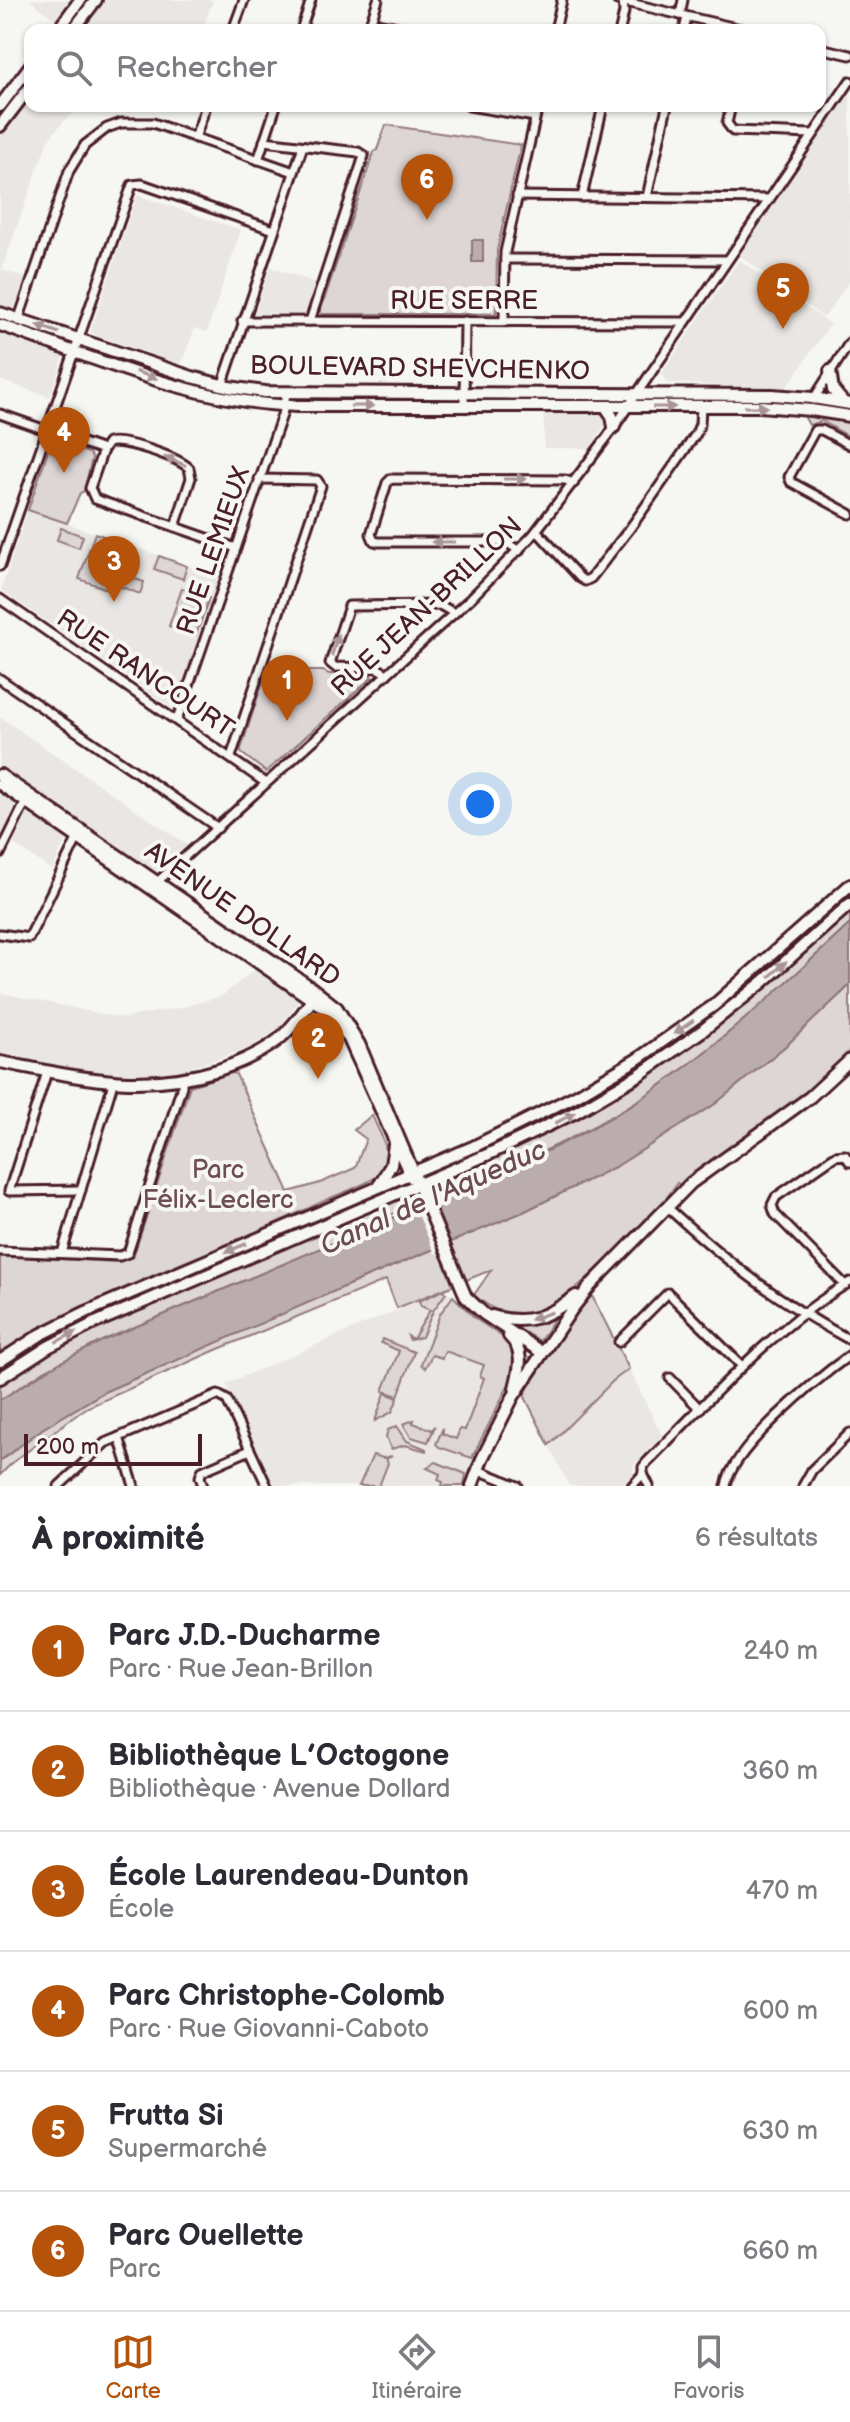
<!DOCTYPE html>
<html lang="fr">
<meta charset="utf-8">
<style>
body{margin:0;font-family:"Balsamiq Sans",sans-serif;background:#f7f7f7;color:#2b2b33}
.scale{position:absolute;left:24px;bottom:20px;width:178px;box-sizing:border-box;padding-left:8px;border:4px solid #4a1f2b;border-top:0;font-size:22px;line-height:28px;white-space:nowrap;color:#4a1f2b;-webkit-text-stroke:6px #f6f6f2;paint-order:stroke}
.you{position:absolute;left:480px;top:804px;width:28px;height:28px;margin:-20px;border:6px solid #fff;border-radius:50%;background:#1a73e8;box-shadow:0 0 0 12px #1a73e833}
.badge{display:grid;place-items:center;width:52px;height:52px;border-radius:50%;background:#b45309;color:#fff;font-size:26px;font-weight:700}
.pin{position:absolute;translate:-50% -66px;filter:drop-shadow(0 2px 4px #0008)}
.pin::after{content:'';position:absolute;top:42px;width:28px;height:24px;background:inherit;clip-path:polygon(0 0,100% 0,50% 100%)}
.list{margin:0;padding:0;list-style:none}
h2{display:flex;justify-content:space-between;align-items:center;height:104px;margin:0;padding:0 32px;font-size:34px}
h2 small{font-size:26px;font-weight:400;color:#7c7c81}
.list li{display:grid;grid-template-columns:52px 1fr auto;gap:24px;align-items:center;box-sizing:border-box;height:120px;padding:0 32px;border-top:2px solid #e1e1e2}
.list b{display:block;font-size:30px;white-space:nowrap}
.list p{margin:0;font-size:26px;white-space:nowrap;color:#7c7c81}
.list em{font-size:26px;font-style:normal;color:#7c7c81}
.icon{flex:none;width:44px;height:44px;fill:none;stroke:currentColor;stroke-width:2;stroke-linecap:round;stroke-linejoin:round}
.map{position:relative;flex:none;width:850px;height:1486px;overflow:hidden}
.search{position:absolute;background:#fff;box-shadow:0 2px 6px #0004;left:24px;right:24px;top:24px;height:88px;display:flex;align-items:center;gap:20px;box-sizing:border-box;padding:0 28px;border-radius:16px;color:#7c7c81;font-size:30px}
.sheet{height:824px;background:#fff}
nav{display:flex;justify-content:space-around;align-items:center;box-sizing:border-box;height:112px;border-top:2px solid #e1e1e2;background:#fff;font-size:22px;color:#7c7c81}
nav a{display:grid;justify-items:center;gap:4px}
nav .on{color:#b45309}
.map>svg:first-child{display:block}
</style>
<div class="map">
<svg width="850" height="1486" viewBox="0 0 850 1486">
<rect width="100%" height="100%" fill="#f6f6f2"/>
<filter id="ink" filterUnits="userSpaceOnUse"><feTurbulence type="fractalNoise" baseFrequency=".0125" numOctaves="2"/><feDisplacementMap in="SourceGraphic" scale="16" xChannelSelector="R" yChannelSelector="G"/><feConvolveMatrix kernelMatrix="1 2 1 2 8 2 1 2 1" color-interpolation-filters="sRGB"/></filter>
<g filter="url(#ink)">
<g fill="#e9e6e3">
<path d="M30 0H72L57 21Z"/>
<path d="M103 0H213L202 30H80Z"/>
<path d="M850 81V280L824 318 733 250Z"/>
<path d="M30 97V106H82L62 123 48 140 7 254 2 270 26 278 13 311 0 306V136Z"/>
<path d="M137 195 241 230 207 332 195 328 181 364 90 333Z"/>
<path d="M739 260 830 324 786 388 667 383 662 373Z"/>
<path d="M270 267 316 283 305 314 255 313Z"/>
<path d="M0 332 64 354 50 397 0 380Z"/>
<path d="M544 413H603L608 420 588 451 586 448H544Z"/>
<path d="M28 510 220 577 175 707H171L1 590Z"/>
<path d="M0 717 187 845 155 872 0 766Z"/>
<path d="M0 794 15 804 12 811 24 818 27 813 66 839 52 870 0 835Z"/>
<path d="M258 967 301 998 278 1030 247 1049 183 1070 137 1075 83 1071 0 1054V993L122 1018 179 1008 222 996Z"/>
<path d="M443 1290 455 1297 476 1319 503 1336 502 1396 487 1425 464 1486H274L226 1384Z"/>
<path d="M629 1369 662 1436 633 1466 635 1476 625 1486H569L549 1445 614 1380Z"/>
</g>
<g fill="#ddd6d5" stroke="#947a80" stroke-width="2">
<path d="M386 125 521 145 497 250 496 314H321L320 312 374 152 377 150Z"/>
<path d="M87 348 210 388 209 390 86 349Z"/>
<rect x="297" y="399" width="157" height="2"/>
<path d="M803 414 850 422V437L822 421 809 425Z"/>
<path d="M57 442 89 453 92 458 84 491 80 493 67 523 28 510 50 445Z"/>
<path d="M61 528 83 536 79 548 57 540Z"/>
<path d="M95 533 123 543 107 589 79 579Z"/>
<path d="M159 556 187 566 183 579 154 569Z"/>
<path d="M123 575 144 582 140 594 119 586Z"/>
<path d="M182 588 209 598 196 635 169 626Z"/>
<path d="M293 671H323L329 674H370L372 677 266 772 240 752 265 675 286 691Z"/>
<path d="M850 892V897C803 940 757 984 706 1022 631 1079 548 1123 461 1161L482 1148 580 1099 653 1056 744 987Z"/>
<path d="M850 911V924C784 984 720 1049 645 1096 577 1139 505 1170 432 1201L427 1189 432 1184C521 1146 607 1106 686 1050 745 1008 797 960 850 911Z"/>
<path d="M850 985V1051L807 1092 700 1168 680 1185 677 1183 666 1199C639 1225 563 1312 530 1316 507 1318 491 1309 474 1295L491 1270 397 1308 386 1280 216 1350 86 1408 13 1462 0 1475V1461L5 1457 42 1429 104 1392 362 1279 523 1212 617 1166 715 1104 789 1043Z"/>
<path d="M232 1073 236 1074 289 1192 320 1183 355 1168 366 1139 354 1130 372 1115C379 1133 395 1154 382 1172 374 1182 341 1193 328 1199 219 1253 102 1288 0 1353V1256L118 1262 133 1257 190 1086Z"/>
<path d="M367 1197 341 1212 81 1324 0 1372V1367L27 1349 88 1316Z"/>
<path d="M402 1197 411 1198 415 1208 401 1214 399 1211 388 1216 389 1219 102 1341 44 1371 0 1400V1385L42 1356 84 1334Z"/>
<path d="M443 1290 446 1293 433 1311 422 1337 410 1340 408 1336 413 1339 430 1310 421 1306 419 1301Z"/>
<path d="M591 1294 629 1369 614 1380 549 1445 524 1395 564 1330Z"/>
<path d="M453 1296 476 1319 507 1340 516 1353 514 1374 472 1458 439 1447 436 1444 443 1428V1434L456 1439 460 1429 465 1430 484 1378 480 1376 484 1365 445 1351 442 1358 432 1355 425 1368 421 1364 440 1314Z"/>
<path d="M556 1316 540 1341 516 1327 541 1323Z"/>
<path d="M382 1339 414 1352 398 1396 383 1391 399 1351 381 1343Z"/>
<path d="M385 1393 398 1398 392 1412 375 1421Z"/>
<path d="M414 1420 413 1423 432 1430 435 1426 428 1442 411 1437 403 1424Z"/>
<path d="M397 1426 407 1441 426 1449V1451L405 1445 391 1449 386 1437 388 1430Z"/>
<path d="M373 1455 383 1458 392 1456 386 1459 388 1463 379 1486H359Z"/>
<path d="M436 1462 466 1474 464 1486H442L443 1482 438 1480 440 1474 427 1468Z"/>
</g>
<g fill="#bbadae" stroke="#8e747a" stroke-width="2">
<rect x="472" y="240" width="11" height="22"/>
<path d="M850 924V985L789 1043 715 1104 617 1166 523 1212 362 1279 104 1392 42 1429 0 1461V1400L59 1363 102 1341 524 1162C566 1142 609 1121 648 1094 721 1044 785 984 850 924Z"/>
</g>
<path fill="#f6f6f2" d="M431 1200 451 1246 435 1254 415 1207Z"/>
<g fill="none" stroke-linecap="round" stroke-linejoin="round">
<g stroke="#4a1f2b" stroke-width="13">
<g id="street">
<path d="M617 0 745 30"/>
<path d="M680 15 683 0"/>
<path d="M371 22 413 30"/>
<path d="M233 30 244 0"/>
<path d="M301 30 311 0"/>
<path d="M368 30 378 0"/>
<path d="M555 30 562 0"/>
<path d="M620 30 624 12 623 1"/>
<path d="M684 30 687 17"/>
<path d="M820 48 850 55"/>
<path d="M469 106 535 117"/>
<path d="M731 106 727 123 733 131 812 134"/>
<path d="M195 138 206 106"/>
<path d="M264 141 358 152 364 156 310 321"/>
<path d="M258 160 276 106"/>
<path d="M517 196 769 199"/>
<path d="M582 197 603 106"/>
<path d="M647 197 667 106"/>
<path d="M505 259 726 260"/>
<path d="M18 321 69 171 85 145 107 128 121 123H153L294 172"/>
<path d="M242 321 685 322"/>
<path d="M504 321 505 252 538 106"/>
<path d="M222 386 303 146"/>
<path d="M813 400 850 342"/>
<path d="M464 406 465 321"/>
<path d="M0 414 103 450"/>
<path d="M850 445 822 430H815L789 477 791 482 850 514"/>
<path d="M175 527 191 478 189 468C177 457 122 438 108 443L103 450 90 488 95 499 236 548"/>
<path d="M537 531 580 578 585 581 591 578 631 527 696 434 700 424 701 407"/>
<path d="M519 551 509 544 499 542H378L374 541 371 534 387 483 391 479 565 480 574 483"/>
<path d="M0 566 132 185 142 184 274 230"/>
<path d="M0 599 266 783"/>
<path d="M387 674 377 668 335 667 330 663 349 606 440 605 454 613"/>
<path d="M0 679 218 828"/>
<path d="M177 720 282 415 286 394"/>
<path d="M231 757 321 486 317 480 259 479"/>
<path d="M0 854 27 799"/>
<path d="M156 883 471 598 533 535 608 436 850 81"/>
<path d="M0 934 29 938 78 837"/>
<path d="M47 1072 9 1191 81 1190"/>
<path d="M667 1207C728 1263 776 1300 850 1340"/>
<path d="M0 1251 120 1256 128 1253 182 1086V1079"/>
<path d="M62 1253 113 1083"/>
<path d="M845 1285 775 1214 772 1205 776 1197 835 1156 845 1155 850 1162"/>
<path d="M619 1342 668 1293 742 1366"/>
<path d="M670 1378 700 1409"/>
<path d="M119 1437 134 1486"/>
<path d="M478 1470 518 1486"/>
<path d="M643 1474V1467L647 1462C711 1398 771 1329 850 1282"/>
<path d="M643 1474 649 1486"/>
<path d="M59 1486 105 1443 218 1395 227 1400 267 1486"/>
<path d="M203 1486 200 1477 202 1471 250 1450"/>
<path d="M632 1486 643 1474"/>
<path d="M726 1486C731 1449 818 1378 850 1355"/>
<path d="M803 1486 812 1470 850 1433"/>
</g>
</g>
<g stroke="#4a1f2b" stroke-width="16">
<g id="secondary">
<path d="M58 30 80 0"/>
<path d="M73 30 96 0"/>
<path d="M0 106 30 66"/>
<path d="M0 126 30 87"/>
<path d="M0 313 192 377 229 387 265 392 772 395 813 398 850 404"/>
<path d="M0 325C95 358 195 403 297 406H760L811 410 850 416"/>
<path d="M830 371 833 390 843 402"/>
<path d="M605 406 612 416 614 427"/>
<path d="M0 775 309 986 337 1008 359 1044 466 1297 484 1314 541 1352"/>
<path d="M0 784 327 1010 349 1039 411 1177"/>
<path d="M0 1062C77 1077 140 1094 218 1070 239 1063 260 1054 278 1040 294 1027 305 1009 317 993"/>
<path d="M379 1185 391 1165 394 1145"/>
<path d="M492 1316C527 1326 548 1317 576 1296"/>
<path d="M509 1336C525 1351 520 1368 515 1388"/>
<path d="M0 1361 40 1335 86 1312 475 1146 577 1095 636 1060 713 1006 850 885"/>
<path d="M0 1378 48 1347 95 1323 489 1154 576 1112 639 1075 702 1031 763 982 850 904"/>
<path d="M472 1486 482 1459 513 1397 572 1309 591 1285 691 1183 810 1097 850 1060"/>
</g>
</g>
<use href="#street" stroke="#f6f6f2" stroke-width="7"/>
<use href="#secondary" stroke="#f6f6f2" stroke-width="10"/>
</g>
<defs><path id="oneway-solid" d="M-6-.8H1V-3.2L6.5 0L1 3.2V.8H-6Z" transform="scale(2)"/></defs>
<g fill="#a99598">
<use href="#oneway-solid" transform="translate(48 329) rotate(-161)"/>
<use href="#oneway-solid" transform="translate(146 375) rotate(19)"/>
<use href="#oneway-solid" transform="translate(362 406)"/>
<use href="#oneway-solid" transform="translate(664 407)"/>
<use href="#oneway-solid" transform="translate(756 407)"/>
<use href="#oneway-solid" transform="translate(175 461) rotate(-157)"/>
<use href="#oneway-solid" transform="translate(515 479)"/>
<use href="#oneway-solid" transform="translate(443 542) rotate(180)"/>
<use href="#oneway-solid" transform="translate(335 645) rotate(-72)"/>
<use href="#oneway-solid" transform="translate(778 969) rotate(-42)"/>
<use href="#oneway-solid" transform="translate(684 1027) rotate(145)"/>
<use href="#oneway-solid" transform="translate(565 1118) rotate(-28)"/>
<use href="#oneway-solid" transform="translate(236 1248) rotate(157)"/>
<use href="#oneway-solid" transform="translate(541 1316) rotate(161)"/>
<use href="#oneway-solid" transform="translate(66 1337) rotate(-27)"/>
</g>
</g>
<g text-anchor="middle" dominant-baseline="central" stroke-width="8" stroke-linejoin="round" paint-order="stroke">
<g font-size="26" fill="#4a1f2b" stroke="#f6f6f2">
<text x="464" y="301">RUE SERRE</text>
<text transform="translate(420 369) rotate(1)">BOULEVARD SHEVCHENKO</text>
<text transform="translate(214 551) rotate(-71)">RUE LEMIEUX</text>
<text transform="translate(427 607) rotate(-43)">RUE JEAN-BRILLON</text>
<text transform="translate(145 674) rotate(34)">RUE RANCOURT</text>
<text transform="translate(242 915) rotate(35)">AVENUE DOLLARD</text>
</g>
<g font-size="26" fill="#6f4d56" stroke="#f6f6f2">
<text x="218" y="1170">Parc<tspan x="218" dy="30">Félix-Leclerc</tspan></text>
</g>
<g font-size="28" font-style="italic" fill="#6c4a52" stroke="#f6f6f2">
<text transform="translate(433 1198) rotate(-24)">Canal de l'Aqueduc</text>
</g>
</g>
</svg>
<div class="scale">200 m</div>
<div class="you"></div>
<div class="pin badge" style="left:287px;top:721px">1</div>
<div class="pin badge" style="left:318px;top:1079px">2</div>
<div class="pin badge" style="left:114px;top:602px">3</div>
<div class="pin badge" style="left:64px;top:473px">4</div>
<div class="pin badge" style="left:783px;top:329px">5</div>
<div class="pin badge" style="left:427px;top:220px">6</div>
<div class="search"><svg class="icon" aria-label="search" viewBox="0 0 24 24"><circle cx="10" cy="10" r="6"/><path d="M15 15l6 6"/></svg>Rechercher</div>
</div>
<section class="sheet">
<h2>À proximité<small>6 résultats</small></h2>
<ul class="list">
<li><span class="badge">1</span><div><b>Parc J.D.-Ducharme</b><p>Parc · Rue Jean-Brillon</p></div><em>240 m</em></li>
<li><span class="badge">2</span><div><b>Bibliothèque L’Octogone</b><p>Bibliothèque · Avenue Dollard</p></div><em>360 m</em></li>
<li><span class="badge">3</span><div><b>École Laurendeau-Dunton</b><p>École</p></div><em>470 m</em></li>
<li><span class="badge">4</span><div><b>Parc Christophe-Colomb</b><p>Parc · Rue Giovanni-Caboto</p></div><em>600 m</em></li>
<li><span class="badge">5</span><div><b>Frutta Si</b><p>Supermarché</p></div><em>630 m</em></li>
<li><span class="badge">6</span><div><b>Parc Ouellette</b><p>Parc</p></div><em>660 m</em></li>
</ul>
</section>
<nav>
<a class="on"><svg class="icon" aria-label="map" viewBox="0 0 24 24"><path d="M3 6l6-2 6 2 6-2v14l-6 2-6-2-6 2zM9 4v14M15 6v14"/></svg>Carte</a>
<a><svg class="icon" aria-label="directions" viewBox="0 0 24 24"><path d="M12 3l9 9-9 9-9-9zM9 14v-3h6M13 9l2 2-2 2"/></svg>Itinéraire</a>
<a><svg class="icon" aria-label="saved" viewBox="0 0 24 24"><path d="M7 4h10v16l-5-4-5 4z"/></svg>Favoris</a>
</nav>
